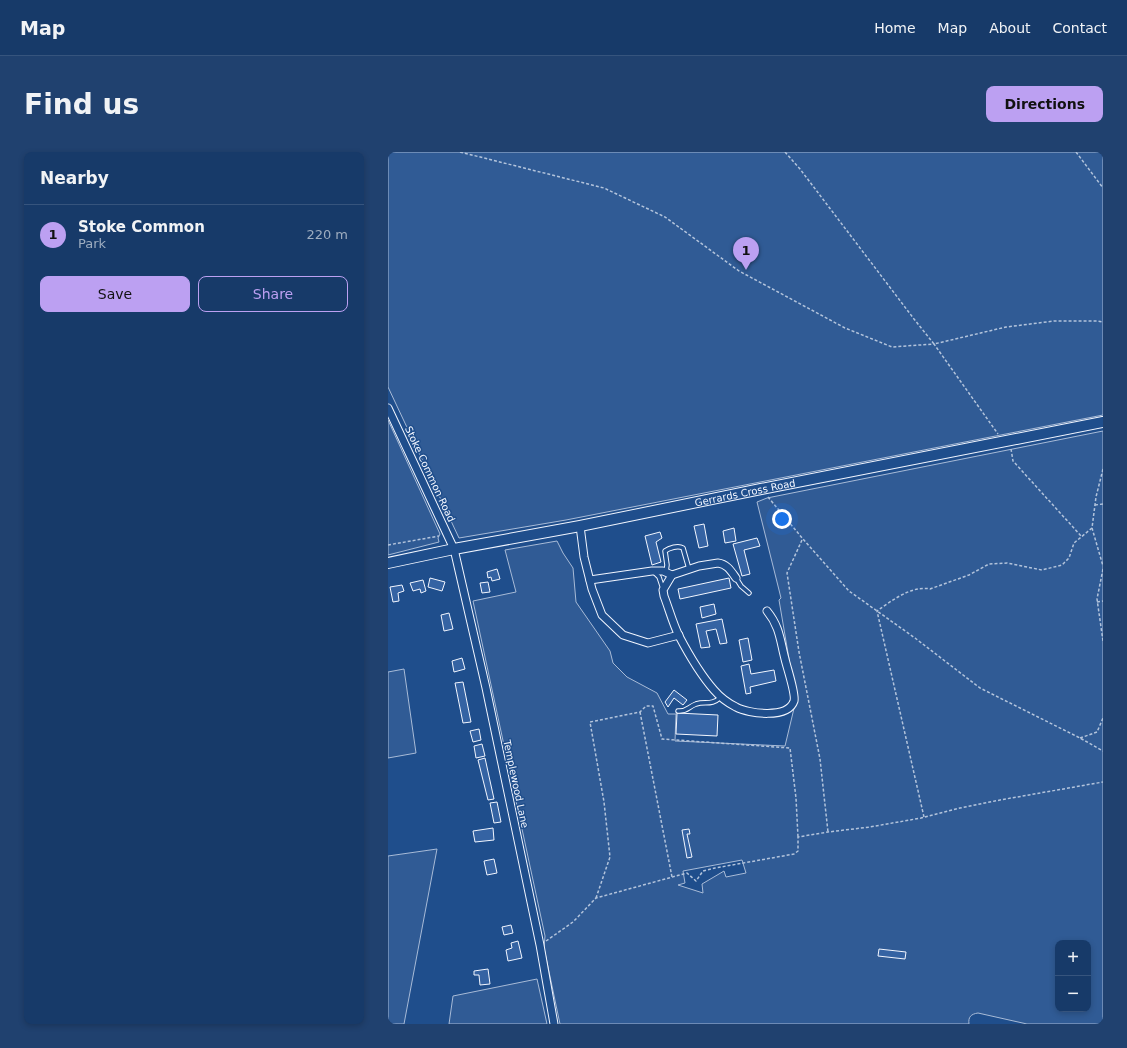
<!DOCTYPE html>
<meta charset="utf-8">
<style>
body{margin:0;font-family:"DejaVu Sans",sans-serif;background:#20416f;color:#f1f3f6}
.controls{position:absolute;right:12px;bottom:12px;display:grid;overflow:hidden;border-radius:8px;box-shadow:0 2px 6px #0003}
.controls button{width:36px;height:36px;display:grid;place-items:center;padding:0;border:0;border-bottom:1px solid #36547d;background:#173a69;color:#f1f3f6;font:20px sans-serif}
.you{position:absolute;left:394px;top:367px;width:14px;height:14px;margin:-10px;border:3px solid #fff;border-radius:50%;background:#1a73e8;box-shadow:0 0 0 6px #1a73e833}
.badge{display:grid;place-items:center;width:26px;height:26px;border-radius:50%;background:#bca0f2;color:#111;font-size:13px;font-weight:700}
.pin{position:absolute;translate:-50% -33px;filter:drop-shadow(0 1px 2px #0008)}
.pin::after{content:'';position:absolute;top:21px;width:14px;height:12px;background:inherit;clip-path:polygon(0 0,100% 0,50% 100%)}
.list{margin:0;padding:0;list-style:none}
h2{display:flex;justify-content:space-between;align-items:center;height:52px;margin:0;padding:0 16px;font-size:17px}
h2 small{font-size:13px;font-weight:400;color:#9eadc0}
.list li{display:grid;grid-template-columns:26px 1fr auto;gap:12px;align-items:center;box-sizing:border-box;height:60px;padding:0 16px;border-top:1px solid #36547d}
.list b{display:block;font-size:15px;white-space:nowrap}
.list p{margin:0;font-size:13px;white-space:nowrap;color:#9eadc0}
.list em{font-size:13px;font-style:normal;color:#9eadc0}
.actions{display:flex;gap:8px;padding:12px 16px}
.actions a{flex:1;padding:9px 0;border:1px solid #bca0f2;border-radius:8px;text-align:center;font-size:14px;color:#bca0f2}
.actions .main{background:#bca0f2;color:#111}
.map{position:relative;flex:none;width:715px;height:872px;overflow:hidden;border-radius:8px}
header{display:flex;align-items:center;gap:24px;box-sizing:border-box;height:56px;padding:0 20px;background:#173a69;border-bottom:1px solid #36547d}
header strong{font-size:19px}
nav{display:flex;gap:22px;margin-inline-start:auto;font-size:14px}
.intro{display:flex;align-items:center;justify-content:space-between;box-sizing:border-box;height:96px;padding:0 24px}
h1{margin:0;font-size:28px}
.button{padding:10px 18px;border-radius:8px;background:#bca0f2;color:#111;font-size:14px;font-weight:700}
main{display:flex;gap:24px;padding:0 24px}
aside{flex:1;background:#173a69;border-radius:8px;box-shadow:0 2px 6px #0003}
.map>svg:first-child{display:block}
</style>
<header>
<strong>Map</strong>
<nav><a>Home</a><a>Map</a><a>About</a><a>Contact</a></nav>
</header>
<div class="intro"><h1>Find us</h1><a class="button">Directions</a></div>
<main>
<aside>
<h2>Nearby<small></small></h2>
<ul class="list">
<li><span class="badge">1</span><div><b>Stoke Common</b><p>Park</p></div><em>220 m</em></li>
</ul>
<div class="actions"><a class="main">Save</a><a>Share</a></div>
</aside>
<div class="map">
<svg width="715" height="872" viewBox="0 0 715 872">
<rect width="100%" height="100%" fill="#1f4e8c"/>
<g fill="#305b95" stroke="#a8bbd7" fill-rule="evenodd">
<path d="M0 0H715V263L178 368 71 386 0 235Z"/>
<path d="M0 268 52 382 50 386 51 390 0 403Z"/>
<path d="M715 279V872H639L590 861C583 862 580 865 581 872H172L156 796 157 784 85 449 128 440 117 398 169 389 175 401 185 416 188 450 222 499 225 511 239 525 269 541 280 562H288L287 589 397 594 408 548 391 448 393 446 369 350 379 346ZM354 708 358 721 338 725 336 719 314 732 315 741 290 733 297 731 295 719ZM670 791H700V857H670Z"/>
<path d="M16 517 28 601 0 606V520Z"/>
<path d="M49 697 16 872H0V704Z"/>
<path d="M149 827 159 872H61L65 844Z"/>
</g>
<g fill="#3563a3" stroke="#f2f6ff">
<path d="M316 372 320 394 311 396 306 374Z"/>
<path d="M346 376 348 389 337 391 335 379Z"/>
<path d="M272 380 274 386 268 390 273 410 264 413 257 384Z"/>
<path d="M369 386 372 394 356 398 362 422 354 424 345 392Z"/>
<path d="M109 417 112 427 104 429 103 425 100 426 99 420Z"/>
<path d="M42 426 57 430 54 439 40 435Z"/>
<path d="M341 426 343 436 292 447 290 437Z"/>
<path d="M35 428 38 439 33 441 32 437 25 439 22 431Z"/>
<path d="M100 430 102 440 94 441 92 431Z"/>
<path d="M14 433 16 439 10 441 11 449 5 450 2 435Z"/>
<path d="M326 452 328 462 314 466 312 455Z"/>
<path d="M61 461 65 477 56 479 53 463Z"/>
<path d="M334 467 339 491 332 492 328 477 318 479 322 495 313 496 308 472Z"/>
<path d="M360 486 364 508 355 510 351 488Z"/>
<path d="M74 506 77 517 66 520 64 509Z"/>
<path d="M361 512 363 522 386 518 388 529 362 535 363 541 358 542 353 514Z"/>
<path d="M75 530 83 570 75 571 67 531Z"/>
<path d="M286 538 299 548 295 553 286 546 280 555 277 550Z"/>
<path d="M289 561 330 563 329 584 288 582Z"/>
<path d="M91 577 93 588 85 590 82 579Z"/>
<path d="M94 592 97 604 88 606 86 594Z"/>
<path d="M97 606 106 647 100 648 90 608Z"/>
<path d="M109 650 113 670 106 671 102 651Z"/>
<path d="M105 676 106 688 87 690 85 679Z"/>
<path d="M301 677 302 682H299L304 705 299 706 294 678Z"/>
<path d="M106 707 109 721 99 723 96 709Z"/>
<path d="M123 773 125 781 116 783 114 775Z"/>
<path d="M130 789 134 806 120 809 118 798 124 796 123 791Z"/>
<path d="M491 797 518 800 517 807 490 804Z"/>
<path d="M100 817 102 832 92 833 91 823H86V819Z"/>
</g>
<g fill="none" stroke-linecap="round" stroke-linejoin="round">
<g stroke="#f2f6ff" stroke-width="5.5">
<g id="service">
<path d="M266 420 271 425 275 437"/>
<path d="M278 420 279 413 277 399C281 396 290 393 295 396L301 417"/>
<path d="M348 426 353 434 361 441"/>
<path d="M290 559C299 560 300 555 308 552 318 549 323 554 333 545"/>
</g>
</g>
<g stroke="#f2f6ff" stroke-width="9">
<g id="minor">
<path d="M0 256 66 397 98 536 152 793 166 872"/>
<path d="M192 374 196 405 204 437 214 463 235 483 260 491 291 483"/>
<path d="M348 426C343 419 339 412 330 411L311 414 284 423 275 438 276 444C281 457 285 472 291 484 301 503 312 522 326 538 332 545 340 551 348 555 361 562 400 567 406 549 408 542 399 516 397 507 392 488 392 475 379 459"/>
<path d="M202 428 264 419H275L284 423"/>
</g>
</g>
<g stroke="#f2f6ff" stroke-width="12">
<g id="secondary">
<path id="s1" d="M0 411 66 397 192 374 373 337 715 270"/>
</g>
</g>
<g stroke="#b3c4dc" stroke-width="1.5" stroke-dasharray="3 2" stroke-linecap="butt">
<path d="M72 0 216 36 277 65 351 119 457 176 504 195 546 192 610 282"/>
<path d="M397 0 412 17 526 167 546 192 618 175 666 169H709L715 170"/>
<path d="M688 0 715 36"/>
<path d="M623 297 625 309 694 385"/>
<path d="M715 317 708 345 704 376 715 414"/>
<path d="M380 345 415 387 461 439 527 486 592 536 692 586 715 599"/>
<path d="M707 353 715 352"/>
<path d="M414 388 399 421 411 500 432 607 440 680"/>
<path d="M0 393 51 384"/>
<path d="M715 417 709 447 715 489"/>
<path d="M709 450 715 449"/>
<path d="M252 560 284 725"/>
<path d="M692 586 709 580 715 566"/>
<path d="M536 665 489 459C503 449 524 433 542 437L581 423 601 412 619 411 654 418 674 413 681 406 686 391 704 376"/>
<path d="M208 746 222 705 216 650 202 570 252 560 258 554H265L274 587 402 596 408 646 410 685"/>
<path d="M158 789 185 770 208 746 299 721 308 729 315 719 327 716 406 702 410 699V685L440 680 482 675 533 666 572 656 612 648 715 630"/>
</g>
<use href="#service" stroke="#1f4e8c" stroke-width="3.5"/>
<use href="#minor" stroke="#1f4e8c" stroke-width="7"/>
<use href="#secondary" stroke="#1f4e8c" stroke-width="10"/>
</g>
<g text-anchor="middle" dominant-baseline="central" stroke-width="3" stroke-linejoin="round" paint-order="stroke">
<g font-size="10" fill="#f2f6ff" stroke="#1f4e8c">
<text transform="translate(42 322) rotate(65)">Stoke Common Road</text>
<text stroke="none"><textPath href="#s1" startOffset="364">Gerrards Cross Road</textPath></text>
<text transform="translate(128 632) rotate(78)">Templewood Lane</text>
</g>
</g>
</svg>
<div class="controls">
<button>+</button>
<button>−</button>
</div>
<div class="you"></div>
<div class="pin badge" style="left:358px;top:118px">1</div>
</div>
</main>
